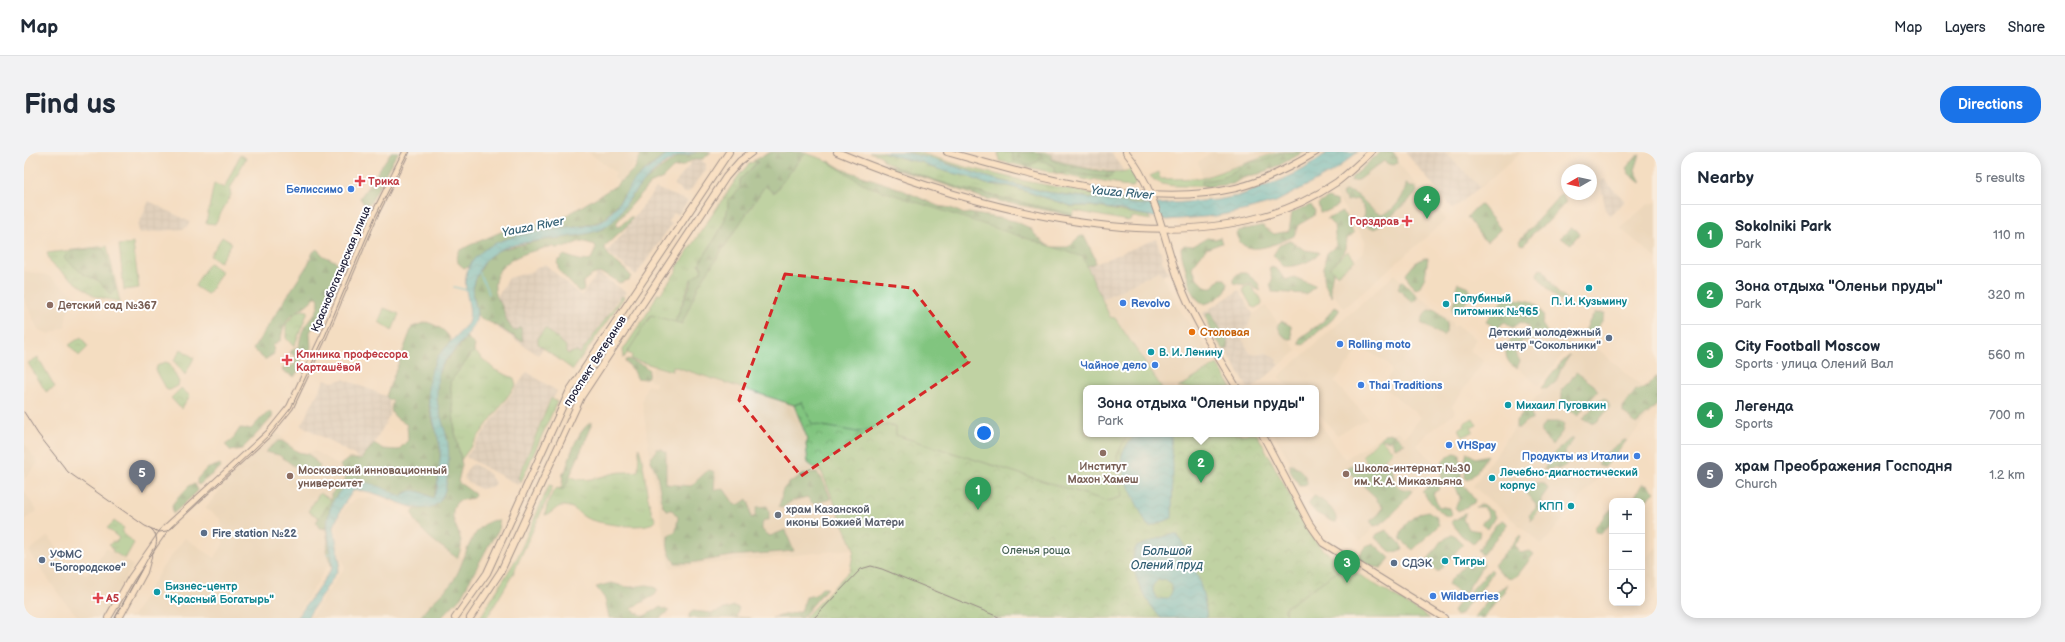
<!DOCTYPE html>
<meta charset="utf-8">
<style>
body{margin:0;font-family:"Balsamiq Sans",sans-serif;background:#f2f2f3;color:#1f2937}
.controls{position:absolute;right:12px;bottom:12px;display:grid;overflow:hidden;border-radius:8px;box-shadow:0 2px 10px #0003}
.controls button{width:36px;height:36px;display:grid;place-items:center;padding:0;border:0;border-bottom:1px solid #e0e1e3;background:#fff;color:#1f2937;font:20px sans-serif}
.compass{position:absolute;left:1537px;top:12px;width:36px;height:36px;border-radius:50%;background:#fff;box-shadow:0 2px 10px #0003;rotate:261deg}
.you{position:absolute;left:960px;top:281px;width:14px;height:14px;margin:-10px;border:3px solid #fff;border-radius:50%;background:#1a73e8;box-shadow:0 0 0 6px #1a73e833}
.badge{display:grid;place-items:center;width:26px;height:26px;border-radius:50%;background:#1a73e8;color:#fff;font-size:13px;font-weight:700}
.pin{position:absolute;translate:-50% -33px;filter:drop-shadow(0 1px 2px #0008)}
.pin::after{content:'';position:absolute;top:21px;width:14px;height:12px;background:inherit;clip-path:polygon(0 0,100% 0,50% 100%)}
.popup{position:absolute;left:1059px;top:233px;width:236px;height:52px;box-sizing:border-box;display:grid;place-content:center;border-radius:8px;background:#fff;filter:drop-shadow(0 1px 3px #0005);font-size:13px;white-space:nowrap;color:#747a83}
.popup b{font-size:15px;color:#1f2937}
.popup::after{content:'';position:absolute;left:50%;top:100%;margin-left:-8px;border:8px solid transparent;border-top-color:#fff}
.list{margin:0;padding:0;list-style:none}
h2{display:flex;justify-content:space-between;align-items:center;height:52px;margin:0;padding:0 16px;font-size:17px}
h2 small{font-size:13px;font-weight:400;color:#747a83}
.list li{display:grid;grid-template-columns:26px 1fr auto;gap:12px;align-items:center;box-sizing:border-box;height:60px;padding:0 16px;border-top:1px solid #e0e1e3}
.list b{display:block;font-size:15px;white-space:nowrap}
.list p{margin:0;font-size:13px;white-space:nowrap;color:#747a83}
.list em{font-size:13px;font-style:normal;color:#747a83}
.icon{flex:none;width:22px;height:22px;fill:none;stroke:currentColor;stroke-width:2;stroke-linecap:round;stroke-linejoin:round}
.map{position:relative;flex:none;width:1633px;height:466px;overflow:hidden;border-radius:16px}
header{display:flex;align-items:center;gap:24px;box-sizing:border-box;height:56px;padding:0 20px;background:#fff;border-bottom:1px solid #e0e1e3}
header strong{font-size:19px}
nav{display:flex;gap:22px;margin-inline-start:auto;font-size:14px}
.intro{display:flex;align-items:center;justify-content:space-between;box-sizing:border-box;height:96px;padding:0 24px}
h1{margin:0;font-size:28px}
.button{padding:10px 18px;border-radius:16px;background:#1a73e8;color:#fff;font-size:14px;font-weight:700}
main{display:flex;gap:24px;padding:0 24px}
aside{flex:1;background:#fff;border-radius:16px;box-shadow:0 2px 10px #0003}
.map>svg:first-child{display:block}
</style>
<header>
<strong>Map</strong>
<nav><a>Map</a><a>Layers</a><a>Share</a></nav>
</header>
<div class="intro"><h1>Find us</h1><a class="button">Directions</a></div>
<main>
<div class="map">
<svg width="1633" height="466" viewBox="0 0 1633 466">
<defs>
<pattern id="industrial-grid" width="8" height="8" patternUnits="userSpaceOnUse"><rect width="8" height="8" fill="#cbc3b8"/><path d="M0 4h8M4 0v8" fill="none" stroke="#aea79f"/></pattern>
<pattern id="grass-tufts" width="24" height="20" patternUnits="userSpaceOnUse"><rect width="24" height="20" fill="#81c57f"/><path d="M3 7l-1-3M5 7V3M7 7l1-3M15 17l-1-3M17 17v-4M19 17l1-3" fill="none" stroke="#69a069"/></pattern>
<pattern id="forest-firs" width="22" height="20" patternUnits="userSpaceOnUse"><rect width="22" height="20" fill="#68aa6e"/><path d="M5 1l3.5 6h-7zM16 11l3.5 6h-7z" fill="#558a5c"/></pattern>
<pattern id="park-crowns" width="20" height="18" patternUnits="userSpaceOnUse"><rect width="20" height="18" fill="#81c57f"/><path d="M2 6a3 3 0 1 1 6 0M12 15a3 3 0 1 1 6 0" fill="none" stroke="#69a069"/></pattern>
<pattern id="water-waves" width="16" height="10" patternUnits="userSpaceOnUse"><rect width="16" height="10" fill="#50bec9"/><path d="M0 5q4-4 8 0t8 0" fill="none" stroke="#429aa4"/></pattern>
</defs>
<rect width="100%" height="100%" fill="#fff"/>
<filter id="ink" filterUnits="userSpaceOnUse"><feTurbulence type="fractalNoise" baseFrequency=".025" numOctaves="2"/><feDisplacementMap in="SourceGraphic" scale="8" xChannelSelector="R" yChannelSelector="G"/><feConvolveMatrix kernelMatrix="1 2 1 2 8 2 1 2 1" color-interpolation-filters="sRGB"/></filter>
<filter id="wash" filterUnits="userSpaceOnUse"><feTurbulence type="fractalNoise" baseFrequency=".012" numOctaves="4" result="noise"/><feDisplacementMap in="SourceGraphic" scale="16" xChannelSelector="R" yChannelSelector="G"/><feGaussianBlur stdDeviation="0.9" result="paint"/><feColorMatrix in="noise" values="0 0 0 0 0 0 0 0 0 0 0 0 0 0 0 0 0 1.4 0 .05"/><feComposite in="paint" operator="in"/></filter>
<g filter="url(#wash)">
<rect width="100%" height="100%" fill="#f4ddc1"/>
<g fill="#e3d1b5">
<path d="M564 0H619L596 30 590 26 592 21Z"/>
<path d="M1188 0H1254L1179 26 1174 10Z"/>
<path d="M1358 0H1365L1420 65 1421 69 1320 156 1302 133 1340 99 1341 89 1310 40Z"/>
<path d="M1421 0H1497L1457 36Z"/>
<path d="M1633 50V107L1596 76 1623 53Z"/>
<path d="M0 119 23 123 54 146 43 160 41 175 26 182 14 178 0 147Z"/>
<path d="M1136 119 1151 147 1150 149 1185 201 1180 204 1187 214 1154 236H1138L1091 166 1086 165 1077 148Z"/>
<path d="M1371 122 1378 130 1429 171 1428 173 1430 175 1432 173 1452 187 1445 198 1460 209 1428 254 1432 260 1405 280 1393 294 1415 314 1389 339 1386 337 1337 389 1280 334 1250 282H1292V266L1321 307 1356 285 1374 279 1381 285 1397 265 1358 234 1367 221V217L1362 210 1337 195 1310 230 1344 266 1313 283 1292 258V236H1266L1255 226V224Z"/>
<path d="M1242 154 1273 199 1256 213 1251 206 1228 202 1218 187 1229 162Z"/>
<path d="M1514 174 1526 184H1531L1536 179 1549 190 1514 233 1485 209Z"/>
<path d="M1560 185 1633 248V254L1518 393 1449 334 1514 242 1515 243Z"/>
<path d="M629 213 647 219 649 214 770 253 830 397 646 416 626 307 618 248 623 233 631 235 632 230 625 228Z"/>
<path d="M252 280 277 301 291 299 322 318 325 331 302 371 304 404 307 408 271 466H102L109 464 138 416 161 386 191 406 199 392 197 367 181 356 198 336 202 329Z"/>
<path d="M0 290 14 311 0 328Z"/>
<path d="M0 339 13 359 0 368Z"/>
<path d="M333 346H349L373 358 449 413 406 466H286L321 415 313 392V371L321 355Z"/>
<path d="M24 384 40 408 63 423 82 396 109 414 78 466H55L36 444 5 399Z"/>
<path d="M1633 395V437L1629 438 1623 405Z"/>
</g>
<g fill="url(#industrial-grid)">
<path d="M1020 0H1087L1101 21 1058 14 1028 7V3Z"/>
<path d="M1381 0H1421L1456 35 1429 57Z"/>
<path d="M676 7 682 12V18L665 40 660 41 650 33 669 8Z"/>
<path d="M1580 27 1601 49 1586 64 1582 59 1576 30Z"/>
<path d="M632 36 664 49 654 63 650 61 644 69 648 72 612 123 583 100 598 82Z"/>
<path d="M125 49 166 70 164 74 159 77 115 81 114 74Z"/>
<path d="M1132 87 1139 106 1137 107 1145 121 1138 124 1135 119 1077 148 1063 115Z"/>
<path d="M521 112 557 144 574 121 602 140 597 148 594 147 560 196 563 199 553 213 523 191 514 203 475 177 466 156 485 126 506 120Z"/>
<path d="M1215 138 1229 162 1218 187 1227 202 1243 201 1251 206 1256 213 1229 236H1224L1179 161Z"/>
<path d="M503 220 533 239 529 247 526 246 495 322 498 323 494 333 442 305Z"/>
<path d="M301 227 308 230 319 227 362 244 365 248 366 263 351 290 337 307 277 273Z"/>
<path d="M450 312 464 321 472 332 467 335 456 337 441 328 440 323 446 314Z"/>
</g>
<g fill="url(#grass-tufts)" stroke="#52745d">
<path d="M845 0H859L884 8 898 10 904 14 927 21 943 24 962 32 985 34 1047 54H1067L1124 64 1127 68 1110 65 1104 69 1051 59 1048 62 939 37 874 16 860 9 857 4Z"/>
<path d="M880 0H893L942 15 1001 29 1121 51 1118 53 1022 40 966 26 923 11Z"/>
<path d="M974 0H1020L1028 3V7C1047 12 1091 26 1108 17L1114 29 1109 35 1096 34V32L1069 27 1068 29 975 9Z"/>
<path d="M1254 0H1278C1242 22 1199 36 1157 34 1146 34 1133 33 1126 24L1135 20 1136 27 1179 26Z"/>
<path d="M216 3 222 6 206 37 207 43 191 72 182 71 190 31 200 36Z"/>
<path d="M734 9 716 27 717 37 704 48C706 69 686 93 675 112L678 119 667 128 651 170 627 163 600 206 599 198 621 165 634 141 636 142 654 117 653 115 715 23 726 11Z"/>
<path d="M83 94 96 150 70 144 27 112 23 101Z"/>
<path d="M598 144 600 145 549 218 514 192V186L521 176 542 194V200L544 202 552 199 556 202Z"/>
<path d="M450 199 471 218 490 226 492 233 437 308 431 280 426 230Z"/>
<path d="M527 246 533 250 497 330 494 326Z"/>
<path d="M615 296C623 318 620 348 632 369 622 379 574 372 562 366 552 360 553 356 540 354 532 353 529 362 521 363L523 353 530 338 534 336 538 338 542 333 545 323C558 333 577 324 591 321 598 319 606 321 614 319Z"/>
<path d="M525 333 529 334 489 422 463 466H456L494 404Z"/>
<path d="M90 369 100 376 98 379 99 381 110 391 101 407 88 399 89 397 85 393 88 390H92L95 386 83 376Z"/>
</g>
<g fill="url(#forest-firs)" stroke="#456654">
<path d="M367 0H375C362 16 356 36 345 53L340 52 336 46Z"/>
<path d="M618 0H647L622 17 580 68 564 73 492 85 452 105 445 115 440 116 434 111 433 105 435 99 446 93 484 77 533 69 593 33 611 16Z"/>
<path d="M673 0H687L679 7H670L659 14 649 16 639 26 626 32 593 70 592 74 595 75 606 65H609L605 72 580 95C585 108 599 113 607 124L605 128 595 131C581 120 573 117 559 130L560 138 555 140 535 119 533 110 540 103 558 109 567 107 572 96 571 93 557 89 542 95 531 96 529 94C506 100 468 106 471 138 471 143 475 148 477 152 483 165 480 167 490 179L497 175 499 189C487 185 479 176 467 171 462 168 457 169 453 164L449 138 452 126 462 107 471 99 523 87 551 84 581 76 595 62 615 34 632 20 654 5Z"/>
<path d="M747 0H781L750 41 741 34 675 133 658 172 651 170 668 129 666 128 678 119 675 112C686 94 706 69 704 48L716 37V27L734 10 729 9Z"/>
<path d="M981 0H1011L1025 4 1030 9 1047 14 1090 21 1084 26 1056 23 1044 20 1034 22 1030 19V14C1017 8 1017 7 1005 14L992 9 990 10 988 1Z"/>
<path d="M1259 0H1280L1256 13 1230 24 1220 25 1209 32 1182 35 1178 33V29L1197 26 1227 10 1241 8Z"/>
<path d="M1357 0H1369L1372 4 1373 11 1370 13 1364 12 1360 9 1335 28 1327 29 1328 25C1339 17 1346 7 1357 0Z"/>
<path d="M1616 3 1611 18 1617 30 1616 31 1605 22 1602 16 1612 4Z"/>
<path d="M805 9 818 17 874 36 914 54 927 56 940 62 945 61 991 69 1006 76 1014 86 1026 95H1044L1056 84H1060L1071 106V111L1062 115 851 46 803 10Z"/>
<path d="M860 12 939 37 1048 62 1049 64H1044L1031 60 959 46 904 27 877 19 869 18Z"/>
<path d="M1382 32H1383L1385 35H1391L1393 39 1391 43 1364 67 1351 77 1336 71C1344 61 1341 57 1334 47L1323 49 1318 43 1320 39C1338 39 1342 57 1358 63 1370 59 1381 44 1382 32Z"/>
<path d="M1536 43 1539 44 1542 50 1524 70 1507 83 1500 93 1496 92 1495 89 1499 84Z"/>
<path d="M1304 46 1313 49 1314 54 1301 60H1296L1294 52Z"/>
<path d="M1287 53 1291 59 1290 64 1274 73 1270 84 1268 85C1252 92 1219 108 1212 82L1214 79 1236 74H1239L1250 82 1265 79 1268 60Z"/>
<path d="M1457 53 1476 76V78L1463 90 1457 85 1443 65 1452 55Z"/>
<path d="M1318 60 1324 66 1325 74 1330 81 1323 87 1322 97 1311 111 1306 135 1308 145C1298 132 1298 117 1303 101L1312 94 1310 74 1303 67Z"/>
<path d="M1547 76 1553 78 1555 82 1547 92 1536 86Z"/>
<path d="M1196 85 1198 91 1182 97 1168 115 1173 126 1182 135H1189L1196 127H1201L1204 132C1204 141 1189 150 1181 152 1166 146 1166 133 1162 118 1160 110 1157 105 1157 96L1160 93 1169 94 1183 86 1191 87Z"/>
<path d="M1266 89 1281 98 1294 100 1295 102C1289 109 1268 117 1259 114L1249 103 1256 92Z"/>
<path d="M67 97H79L81 99 91 136 88 142H86L75 129 59 122 40 106C45 97 58 98 67 97Z"/>
<path d="M293 97 300 104 313 110 314 129 294 178 292 174H290L286 180 287 197 277 205V215L270 225 259 219 258 217C266 212 271 218 272 204L266 201 267 199 275 194C276 188 277 181 280 176 286 165 298 158 294 145H291C275 163 260 159 257 188L249 193 250 202 242 207H240L229 197 284 112 289 100Z"/>
<path d="M1400 106H1404L1401 125 1395 136 1391 137 1384 128 1382 122 1391 111Z"/>
<path d="M1247 114 1254 118 1261 128 1270 125 1292 134 1282 142 1248 140 1246 132 1248 128 1245 116Z"/>
<path d="M1516 116 1519 117 1534 141 1545 149 1547 154C1534 153 1522 133 1514 125L1513 122Z"/>
<path d="M1215 121H1222L1234 131 1237 139 1230 136 1227 132 1221 133 1209 131V126Z"/>
<path d="M1377 130H1380L1394 145 1389 151 1374 137Z"/>
<path d="M1434 131 1444 134C1449 143 1439 157 1431 162L1429 160C1428 152 1430 149 1434 143L1432 135Z"/>
<path d="M1487 142 1491 147C1509 149 1510 148 1520 164L1518 172 1525 183 1521 186 1498 189 1491 201 1496 209 1493 216C1478 211 1478 189 1494 184 1498 183 1501 183 1505 180L1504 174 1497 170 1489 176 1481 170 1472 176 1462 170C1464 165 1479 148 1484 143Z"/>
<path d="M1311 155 1315 157V159L1309 167 1279 193 1275 192 1276 186 1298 170Z"/>
<path d="M1411 157 1423 170 1422 180 1419 184 1397 171C1399 164 1402 157 1411 157Z"/>
<path d="M1186 160 1205 191 1204 197 1200 198 1189 183 1182 166 1183 161Z"/>
<path d="M1571 161H1581C1580 169 1572 179 1564 180L1561 179 1568 164Z"/>
<path d="M1257 169 1267 174 1268 187C1260 188 1254 179 1254 172Z"/>
<path d="M402 170C410 172 423 178 426 187 428 195 418 198 415 204 410 211 406 224 405 233 401 252 410 271 415 289 418 303 415 333 409 346L403 343 382 340 377 344 361 338 326 332C312 344 302 359 303 379 304 391 309 403 308 416L302 398 304 390 302 377 295 376 292 370 307 348V342L322 327 316 313 324 307H337L350 291 359 297 374 298 384 288 383 273C372 265 363 263 369 249L365 248 362 244 388 175Z"/>
<path d="M443 185 451 193 450 199 426 230 431 280 438 313 434 330 451 342V344L449 346 434 349C417 369 448 383 433 406 417 394 393 380 388 360L391 357H396L419 345C423 330 426 311 424 296 421 274 404 239 416 218 422 205 435 196 443 185Z"/>
<path d="M1546 203 1537 217 1532 230 1522 237 1517 236 1536 212Z"/>
<path d="M604 207 621 214 625 218 624 225 620 227 613 226 610 219 601 209Z"/>
<path d="M1552 220 1570 233 1574 239 1560 255 1554 264 1537 251 1538 244 1537 238 1546 229Z"/>
<path d="M1633 224V253L1612 272 1599 260V255L1612 238 1623 235Z"/>
<path d="M1580 246 1583 248 1586 255 1574 269 1570 271 1559 267 1575 248Z"/>
<path d="M1505 253 1510 254 1507 258 1508 268 1501 270 1495 276H1492V269Z"/>
<path d="M247 260 249 261 248 266 218 297 207 299 201 293 208 288 216 276 227 277 242 261Z"/>
<path d="M567 270V276L542 333 540 337 535 338 538 334 539 320 540 323C546 305 551 281 567 270Z"/>
<path d="M1522 270H1536L1540 273 1538 280 1528 293 1520 285 1517 278Z"/>
<path d="M1366 281 1373 284 1381 292 1371 296 1368 289 1356 287 1360 282Z"/>
<path d="M1546 287H1550L1541 300 1542 313 1534 318 1531 316 1520 318 1528 303Z"/>
<path d="M1600 288H1603L1581 314 1578 315 1574 312 1582 301Z"/>
<path d="M254 289H258L274 300 285 302 296 314 292 320 285 321 270 314 255 303 241 300Z"/>
<path d="M633 297H638L642 300V332L667 334 684 318 689 319 691 324 690 338 700 337 711 353 716 352 723 347 725 351 727 366 731 364 733 355 743 354 745 358V368H740L738 373V378L746 384 761 378 770 399 708 404 666 411H651C644 401 643 395 644 384L652 379 654 365 648 358H643L639 355 633 322 627 309V305Z"/>
<path d="M1443 300 1451 306 1463 303 1452 321 1444 328 1441 326V308Z"/>
<path d="M1430 301 1436 302 1438 331 1451 348 1450 351 1434 359 1431 356 1436 346 1433 338 1428 333 1422 334 1417 326 1419 308Z"/>
<path d="M1359 308 1363 309 1369 319 1370 330 1378 338 1386 337 1388 339C1381 348 1361 374 1350 374L1346 369 1354 363 1359 356 1348 342 1322 317C1331 307 1347 318 1359 308Z"/>
<path d="M196 312 197 315 175 333 173 332V327L182 317Z"/>
<path d="M1266 312H1269C1275 317 1284 323 1283 333H1275L1266 319Z"/>
<path d="M787 320 793 321 801 333 807 347 789 352 783 345 768 349 758 356 754 355C757 350 757 346 758 340 762 329 778 324 787 320Z"/>
<path d="M1412 327 1416 337 1409 341 1414 354 1426 356 1428 362 1426 364C1416 365 1405 347 1398 340Z"/>
<path d="M1511 331 1521 332 1524 337 1517 347V356L1507 369 1505 363 1512 356V353L1501 340Z"/>
<path d="M171 332 174 338 173 340 149 362 148 353 150 350 166 333Z"/>
<path d="M1618 332 1625 334 1631 340 1620 351 1612 349 1611 344Z"/>
<path d="M1290 344C1300 348 1312 358 1313 370H1310L1292 361 1285 353V350Z"/>
<path d="M1458 352 1469 360 1471 365 1464 377 1457 371 1464 366 1463 360 1459 355H1452Z"/>
<path d="M1588 356 1587 371 1578 381 1571 380V375Z"/>
<path d="M1404 359 1412 364 1415 373 1389 398 1377 388C1374 375 1392 360 1404 359Z"/>
<path d="M1442 361 1439 367 1444 377 1456 379 1455 385 1449 392 1437 383 1427 370Z"/>
<path d="M470 368 475 369 474 379 466 391 437 445 417 466H396C403 453 417 444 427 432 442 413 443 375 470 368Z"/>
<path d="M1478 368 1483 371V373L1458 403 1454 398 1473 371Z"/>
<path d="M1362 378 1375 390 1379 397 1368 401 1351 386 1353 382Z"/>
<path d="M1429 382 1439 392 1415 419H1412L1404 412V407L1417 389Z"/>
<path d="M1496 383 1497 385 1491 393 1496 401 1506 399 1510 402 1494 423 1487 427 1477 421 1470 413Z"/>
<path d="M1349 391 1366 406 1358 416C1350 416 1339 411 1334 405L1340 396Z"/>
<path d="M1447 406 1457 407 1460 412 1442 440 1435 442 1424 433 1425 430Z"/>
<path d="M1467 417 1469 419C1461 436 1446 448 1436 463L1432 464 1429 460 1432 454Z"/>
<path d="M587 431C593 432 600 435 606 435 617 435 625 429 634 438L631 443 608 456 611 460 620 464 636 455 645 459 636 466H585L581 447 572 435Z"/>
<path d="M1483 432 1479 442 1460 465 1450 466 1466 446Z"/>
<path d="M798 436H803L778 466H748L777 459 782 445 791 443Z"/>
<path d="M710 454 715 456 712 465 727 466H665V462L669 459 688 461Z"/>
</g>
<g fill="url(#park-crowns)" stroke="#52745d">
<path d="M109 91 115 136 100 138 95 93Z"/>
<path d="M1324 99 1331 108 1313 123 1306 115Z"/>
<path d="M360 156 375 162 368 179 355 170Z"/>
<path d="M278 158 284 159 270 195 262 186V172L272 160Z"/>
<path d="M57 185 64 195 55 204 45 193Z"/>
<path d="M157 197 170 206 161 223 150 209Z"/>
<path d="M14 205 31 235 22 240 4 211Z"/>
<path d="M1193 212 1208 236H1154Z"/>
<path d="M157 236 166 244 157 257 147 246Z"/>
<path d="M778 250 833 280 863 273 872 275V283L1083 349 1098 345 1093 304 1103 282H1233L1289 386 1300 398 1321 414 1261 456 1262 466H780L826 418 830 397 798 321 784 311 782 292 784 288 770 253Z"/>
<path d="M1449 266 1453 273 1447 276 1449 279 1439 285 1435 277 1441 273 1440 271Z"/>
</g>
<g fill="#81c57f" stroke="#52745d">
<path d="M781 1 799 7 843 34 1059 105 1086 165 1091 166 1138 236H1062V282H1103L1093 304 1098 345 1083 349 872 283V275L863 273 833 280 788 272 778 250 770 253 649 214 648 219 607 207 608 203 603 201 627 163 658 172 675 133 741 34 750 41Z"/>
<path d="M198 85 208 91 196 110 186 104Z"/>
<path d="M186 111 198 120 185 141 183 142 172 135V132L184 112Z"/>
<path d="M1226 133 1238 149V152L1231 156 1228 155 1219 139V136Z"/>
<path d="M141 210 145 211 155 230 154 234 146 238H143L132 218 133 214Z"/>
<path d="M1356 286 1369 299 1350 317 1338 304Z"/>
<path d="M296 341 307 348 295 366 284 359Z"/>
<path d="M1321 414 1406 466H1262L1261 456Z"/>
</g>
<g fill="url(#water-waves)" stroke="#397082" fill-rule="evenodd">
<path d="M647 0H673C667 3 659 2 653 5 639 11 625 24 615 35 603 47 595 68 580 76 550 91 482 83 462 108 456 115 450 129 449 138 449 150 456 160 451 171 443 189 420 205 415 219 413 226 413 234 413 240 412 256 420 272 423 287 426 300 424 313 423 327 422 335 420 345 414 351 393 370 355 334 329 339L318 355 310 375 316 411 313 420 283 466H273L308 416C309 404 305 392 304 379 301 359 313 331 336 330 349 330 364 339 377 344 390 334 396 340 409 346L413 337 417 298 405 251 404 233 408 217 414 204 444 171C450 153 435 134 445 115 462 81 519 80 552 75 561 74 571 73 579 69 587 64 604 37 611 28 622 17 634 9 647 0Z"/>
<path d="M859 0H880L905 6 966 26 1022 40 1118 53 1193 48 1214 44 1260 27 1280 17 1304 0H1334L1307 21 1252 50 1223 58 1192 64 1143 68 1097 58 1067 54H1047L985 34 962 32 943 24 927 21 904 14 898 10 884 8Z"/>
<path d="M1112 282H1147V284L1149 314 1148 366 1126 375 1123 373C1116 358 1094 318 1098 303 1100 295 1107 288 1112 282Z"/>
<path d="M1147 382H1153C1169 406 1180 437 1183 466H1137C1123 451 1101 416 1112 395ZM1141 427 1148 432C1149 439 1148 442 1143 447H1134L1129 440V433L1134 428Z"/>
</g>
<g fill="none" stroke-linecap="round" stroke-linejoin="round">
<g stroke="#50bec9" stroke-width="1.5">
<path d="M455 120 465 142"/>
<path d="M430 135 442 138"/>
<path d="M303 402 309 401"/>
</g>
</g>
</g>
<g filter="url(#ink)">
<g fill="none" stroke-linecap="round" stroke-linejoin="round">
<g stroke="#423e4f" stroke-width="8">
<g id="secondary">
<path d="M813 0C932 50 1108 100 1236 65 1263 58 1291 45 1313 30 1325 21 1336 10 1347 0"/>
<path d="M923 0C1011 25 1121 57 1212 36 1241 29 1267 15 1292 0"/>
<path d="M1102 0C1132 36 1139 86 1155 129 1169 167 1192 201 1213 236"/>
<path d="M1238 282 1285 371 1299 391 1420 466"/>
<path d="M84 466 107 426 141 377 245 281 266 255 300 183 350 64 382 0"/>
<path d="M95 466 120 420 124 405"/>
<path d="M431 466 463 421 546 238 705 0"/>
<path d="M446 466 477 419 557 245 702 25 716 9 728 0"/>
</g>
</g>
<use href="#secondary" stroke="#fee4c5" stroke-width="6"/>
<g stroke="#22223b" stroke-width="1">
<path d="M0 260 14 282 44 320 121 374 135 380 143 379 246 282 267 256 301 184 351 65 384 0"/>
<path d="M126 376C136 384 133 393 128 403"/>
<path d="M91 466 129 397"/>
<path d="M790 466 837 417 847 414 858 417 977 466"/>
</g>
</g>
</g>
<path d="M0 0H1633V466H0ZM761 122 888 136 945 210 777 324 715 248Z" fill="#f4ddc1" fill-opacity=".55" fill-rule="evenodd"/>
<path fill="none" stroke="#d62828" stroke-width="3" stroke-dasharray="8 5" stroke-linejoin="round" d="M761 122 888 136 945 210 777 324 715 248Z"/>
<g fill="#e0444e" stroke="#fff" stroke-width="1.5">
<path d="M334 23h4v4h4v4h-4v4h-4v-4h-4v-4h4z"/>
<path d="M1381 63h4v4h4v4h-4v4h-4v-4h-4v-4h4z"/>
<path d="M261 202h4v4h4v4h-4v4h-4v-4h-4v-4h4z"/>
<path d="M72 440h4v4h4v4h-4v4h-4v-4h-4v-4h4z"/>
</g>
<g fill="#3f7fe0" stroke="#fff" stroke-width="1.5">
<circle cx="327" cy="37" r="4"/>
<circle cx="1099" cy="151" r="4"/>
<circle cx="1316" cy="192" r="4"/>
<circle cx="1131" cy="213" r="4"/>
<circle cx="1337" cy="233" r="4"/>
<circle cx="1425" cy="293" r="4"/>
<circle cx="1613" cy="304" r="4"/>
<circle cx="1409" cy="444" r="4"/>
</g>
<g fill="#0f9aa8" stroke="#fff" stroke-width="1.5">
<circle cx="1565" cy="136" r="4"/>
<circle cx="1422" cy="152" r="4"/>
<circle cx="1127" cy="200" r="4"/>
<circle cx="1484" cy="253" r="4"/>
<circle cx="1468" cy="326" r="4"/>
<circle cx="1547" cy="354" r="4"/>
<circle cx="1421" cy="409" r="4"/>
<circle cx="133" cy="440" r="4"/>
</g>
<g fill="#8d6e63" stroke="#fff" stroke-width="1.5">
<circle cx="26" cy="153" r="4"/>
<circle cx="1079" cy="301" r="4"/>
<circle cx="1322" cy="322" r="4"/>
<circle cx="266" cy="324" r="4"/>
</g>
<circle fill="#e8710a" stroke="#fff" stroke-width="1.5" cx="1168" cy="180" r="4"/>
<g fill="#5c6f8a" stroke="#fff" stroke-width="1.5">
<circle cx="1585" cy="186" r="4"/>
<circle cx="180" cy="381" r="4"/>
<circle cx="18" cy="408" r="4"/>
<circle cx="1370" cy="411" r="4"/>
</g>
<circle fill="#6b7280" stroke="#fff" stroke-width="1.5" cx="754" cy="363" r="4"/>
<g text-anchor="middle" dominant-baseline="central" stroke-width="4" stroke-linejoin="round" paint-order="stroke">
<g font-size="11" font-weight="bold" fill="#be3a42" stroke="#fff" text-anchor="start">
<text x="344" y="29">Трика</text>
<text x="1375" y="69" text-anchor="end">Горздрав</text>
<text x="272" y="202">Клиника профессора<tspan x="272" dy="13">Карташёвой</tspan></text>
<text x="82" y="446">A5</text>
</g>
<g font-size="11" font-weight="bold" fill="#366cbe" stroke="#fff" text-anchor="start">
<text x="319" y="37" text-anchor="end">Белиссимо</text>
<text x="1107" y="151">Revolvo</text>
<text x="1324" y="192">Rolling moto</text>
<text x="1123" y="213" text-anchor="end">Чайное дело</text>
<text x="1345" y="233">Thai Traditions</text>
<text x="1433" y="293">VHSpay</text>
<text x="1605" y="304" text-anchor="end">Продукты из Италии</text>
<text x="1417" y="444">Wildberries</text>
</g>
<g font-size="11" fill="#22223b" stroke="#fff">
<text transform="translate(317 117) rotate(-67)">Краснобогатырская улица</text>
<text transform="translate(571 209) rotate(-57)">проспект Ветеранов</text>
</g>
<g font-size="11" font-weight="bold" fill="#0d838f" stroke="#fff" text-anchor="start">
<text x="1430" y="146">Голубиный<tspan x="1430" dy="13">питомник №965</tspan></text>
<text x="1565" y="149" text-anchor="middle">П. И. Кузьмину</text>
<text x="1135" y="200">В. И. Ленину</text>
<text x="1492" y="253">Михаил Пуговкин</text>
<text x="1476" y="320">Лечебно-диагностический<tspan x="1476" dy="13">корпус</tspan></text>
<text x="1539" y="354" text-anchor="end">КПП</text>
<text x="1429" y="409">Тигры</text>
<text x="141" y="434">Бизнес-центр<tspan x="141" dy="13">"Красный Богатырь"</tspan></text>
</g>
<g font-size="11" font-weight="bold" fill="#785e54" stroke="#fff" text-anchor="start">
<text x="34" y="153">Детский сад №367</text>
<text x="1079" y="314" text-anchor="middle">Институт<tspan x="1079" dy="13">Махон Хамеш</tspan></text>
<text x="1330" y="316">Школа-интернат №30<tspan x="1330" dy="13">им. К. А. Микаэльяна</tspan></text>
<text x="274" y="318">Московский инновационный<tspan x="274" dy="13">университет</tspan></text>
</g>
<g font-size="11" font-weight="bold" fill="#c56008" stroke="#fff" text-anchor="start">
<text x="1176" y="180">Столовая</text>
</g>
<g font-size="11" font-weight="bold" fill="#4e5e75" stroke="#fff" text-anchor="start">
<text x="1577" y="180" text-anchor="end">Детский молодежный<tspan x="1577" dy="13">центр "Сокольники"</tspan></text>
<text x="188" y="381">Fire station №22</text>
<text x="26" y="402">УФМС<tspan x="26" dy="13">"Богородское"</tspan></text>
<text x="1378" y="411">СДЭК</text>
</g>
<g font-size="11" font-weight="bold" fill="#5b616d" stroke="#fff" text-anchor="start">
<text x="762" y="357">храм Казанской<tspan x="762" dy="13">иконы Божией Матери</tspan></text>
</g>
<g font-size="11" fill="#486356" stroke="#fff">
<text x="1012" y="398">Оленья роща</text>
</g>
<g font-size="12" font-style="italic" fill="#346074" stroke="#fff">
<text transform="translate(1098 41) rotate(5)">Yauza River</text>
<text transform="translate(509 75) rotate(-11)">Yauza River</text>
<text x="1143" y="399">Большой<tspan x="1143" dy="14">Олений пруд</tspan></text>
</g>
</g>
</svg>
<div class="controls">
<button>+</button>
<button>−</button>
<button><svg class="icon" aria-label="locate" viewBox="0 0 24 24"><circle cx="12" cy="12" r="6"/><path d="M12 2v4M12 18v4M2 12h4M18 12h4"/></svg></button>
</div>
<svg class="compass" viewBox="-18 -18 36 36"><path d="M0-13l5 13h-10z" fill="#e53935"/><path d="M0 13l5-13h-10z" fill="#747a83"/></svg>
<div class="you"></div>
<div class="pin badge" style="left:954px;top:358px;background:#2e9e5b">1</div>
<div class="pin badge" style="left:1177px;top:331px;background:#2e9e5b">2</div>
<div class="popup"><b>Зона отдыха &quot;Оленьи пруды&quot;</b>Park</div>
<div class="pin badge" style="left:1323px;top:431px;background:#2e9e5b">3</div>
<div class="pin badge" style="left:1403px;top:67px;background:#2e9e5b">4</div>
<div class="pin badge" style="left:118px;top:341px;background:#6b7280">5</div>
</div>
<aside>
<h2>Nearby<small>5 results</small></h2>
<ul class="list">
<li><span class="badge" style="background:#2e9e5b">1</span><div><b>Sokolniki Park</b><p>Park</p></div><em>110 m</em></li>
<li><span class="badge" style="background:#2e9e5b">2</span><div><b>Зона отдыха &quot;Оленьи пруды&quot;</b><p>Park</p></div><em>320 m</em></li>
<li><span class="badge" style="background:#2e9e5b">3</span><div><b>City Football Moscow</b><p>Sports · улица Олений Вал</p></div><em>560 m</em></li>
<li><span class="badge" style="background:#2e9e5b">4</span><div><b>Легенда</b><p>Sports</p></div><em>700 m</em></li>
<li><span class="badge" style="background:#6b7280">5</span><div><b>храм Преображения Господня</b><p>Church</p></div><em>1.2 km</em></li>
</ul>
</aside>
</main>
